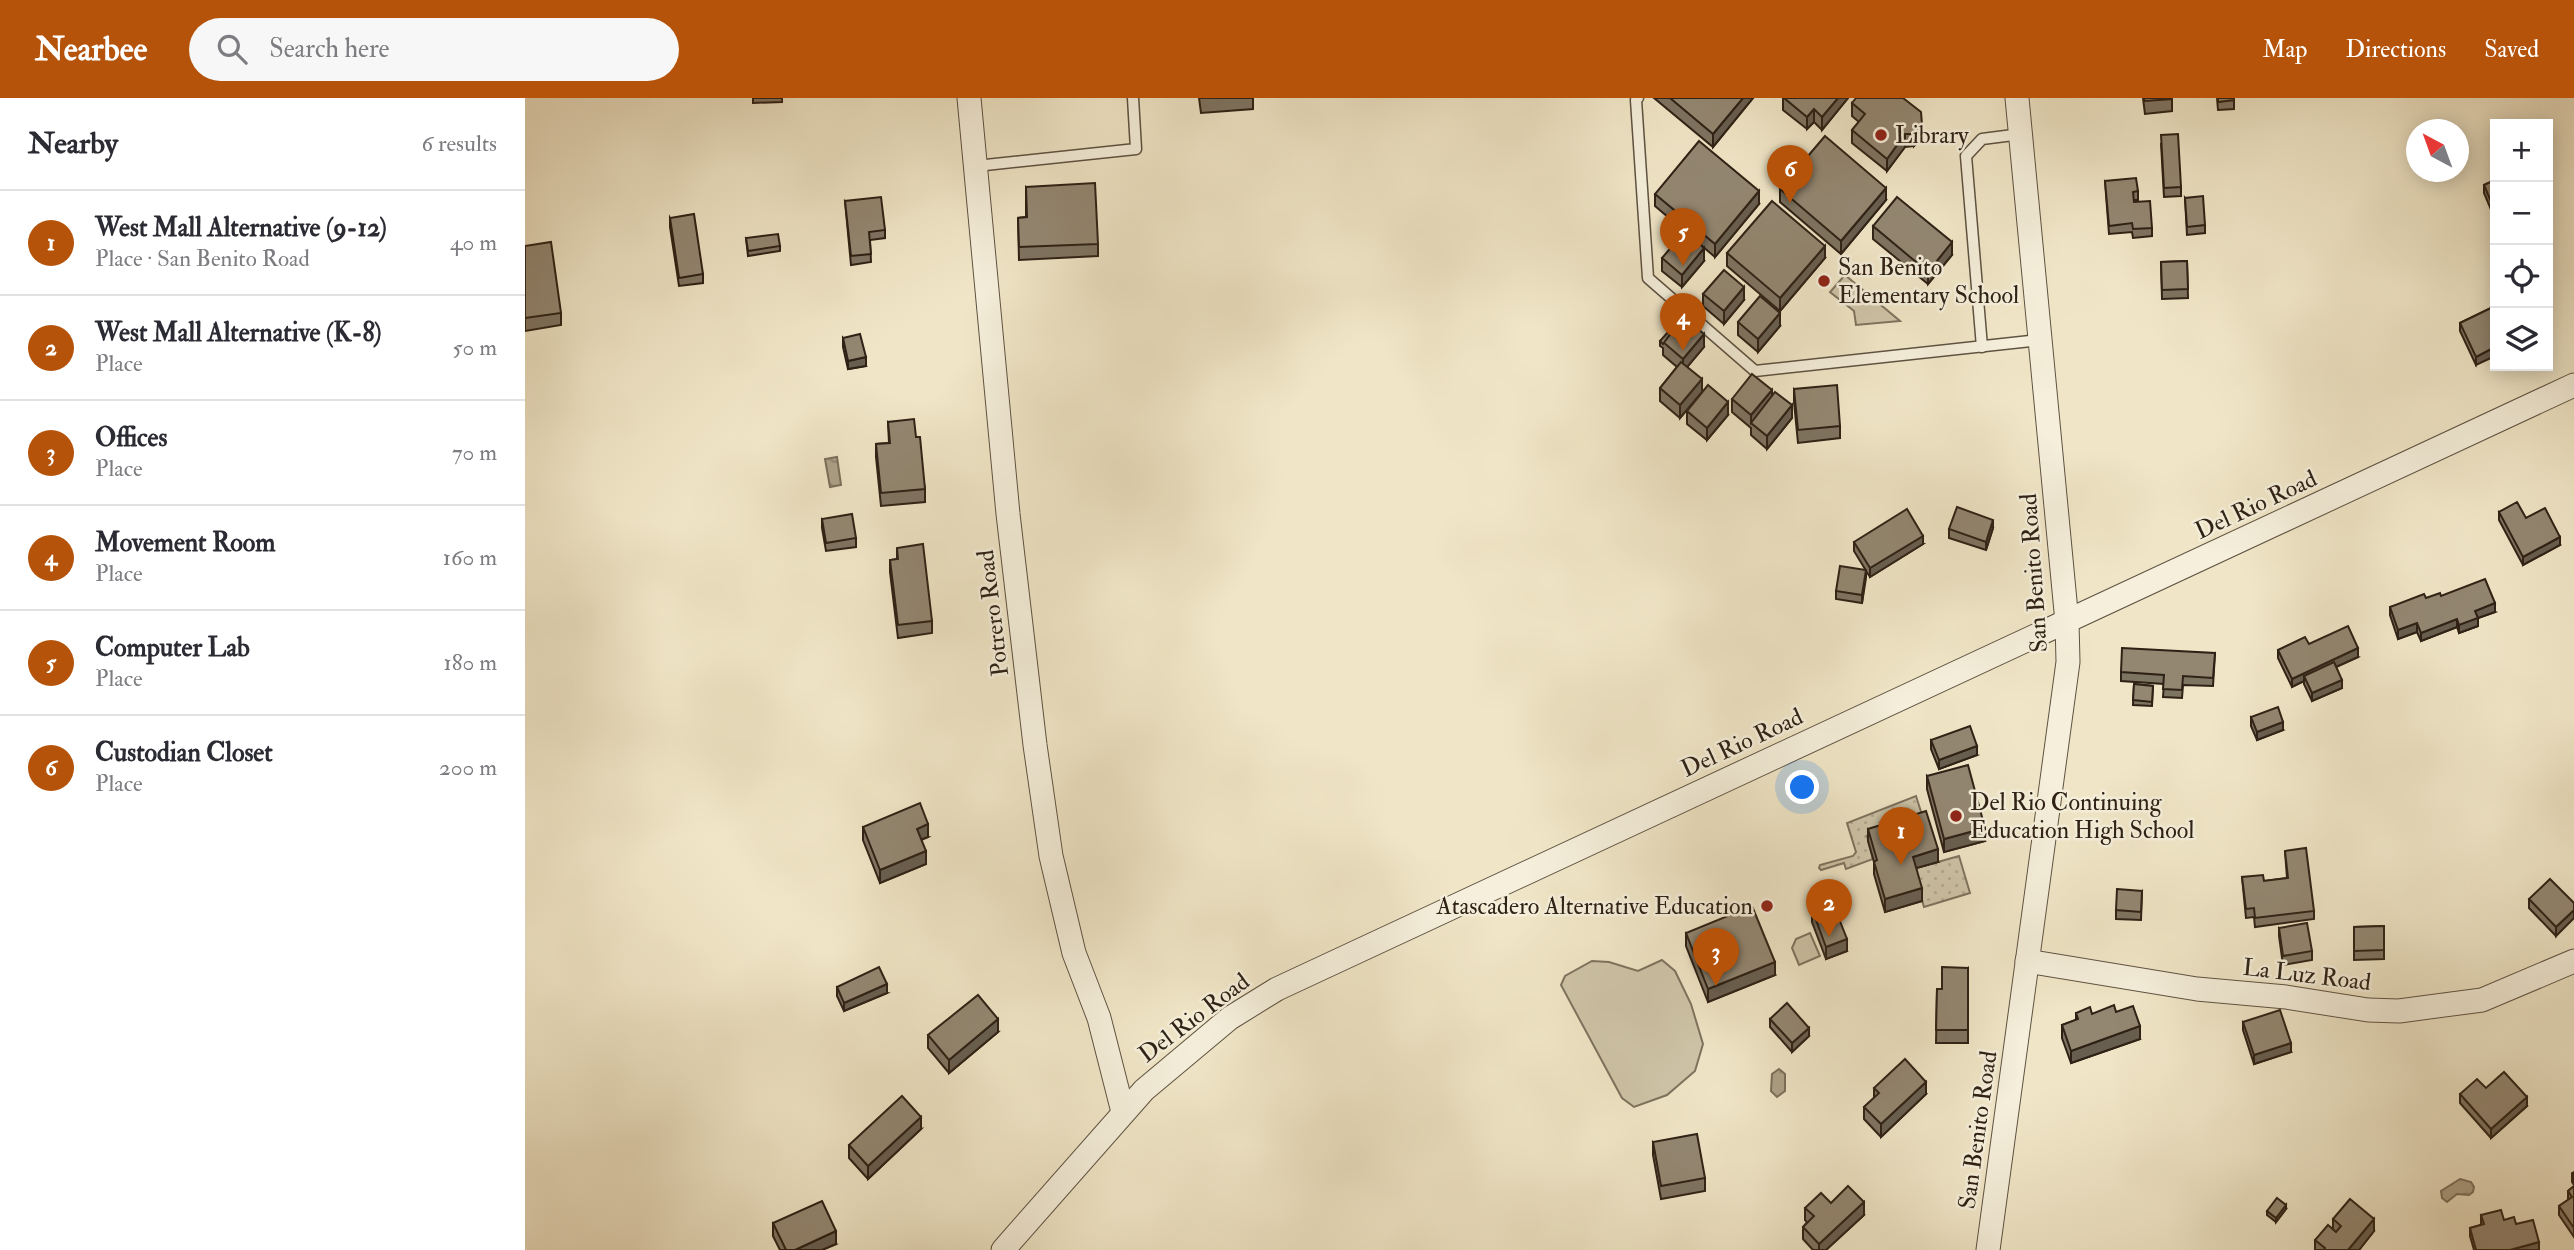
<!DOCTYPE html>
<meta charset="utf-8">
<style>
body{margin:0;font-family:"IM FELL Double Pica",serif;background:#f7f7f7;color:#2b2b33}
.controls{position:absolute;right:21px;top:21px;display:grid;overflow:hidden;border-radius:0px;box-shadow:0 4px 18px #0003}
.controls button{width:63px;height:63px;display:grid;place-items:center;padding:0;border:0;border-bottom:2px solid #e1e1e2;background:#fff;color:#2b2b33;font:35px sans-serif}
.compass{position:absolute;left:1881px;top:21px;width:63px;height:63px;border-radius:50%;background:#fff;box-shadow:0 4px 18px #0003;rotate:319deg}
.you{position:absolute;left:1278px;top:690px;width:24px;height:24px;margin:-18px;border:5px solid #fff;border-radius:50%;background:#1a73e8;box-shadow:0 0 0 10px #1a73e833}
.badge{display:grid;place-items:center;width:46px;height:46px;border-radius:50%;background:#b45309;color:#fff;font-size:23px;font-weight:700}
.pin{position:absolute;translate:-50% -58px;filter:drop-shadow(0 2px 4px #0008)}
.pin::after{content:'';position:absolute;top:37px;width:24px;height:21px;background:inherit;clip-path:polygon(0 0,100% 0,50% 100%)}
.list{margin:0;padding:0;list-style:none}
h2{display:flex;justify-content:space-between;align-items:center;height:91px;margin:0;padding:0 28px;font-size:30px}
h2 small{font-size:23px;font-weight:400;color:#7c7c81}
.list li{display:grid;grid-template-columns:46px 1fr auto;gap:21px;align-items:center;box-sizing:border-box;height:105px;padding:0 28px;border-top:2px solid #e1e1e2}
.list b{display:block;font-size:26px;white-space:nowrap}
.list p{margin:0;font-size:23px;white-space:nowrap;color:#7c7c81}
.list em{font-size:23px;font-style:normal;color:#7c7c81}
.icon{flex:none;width:38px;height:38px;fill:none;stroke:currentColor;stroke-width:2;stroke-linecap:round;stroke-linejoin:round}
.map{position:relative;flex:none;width:2049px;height:1152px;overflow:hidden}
header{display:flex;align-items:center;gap:42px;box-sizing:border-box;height:98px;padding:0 35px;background:#b45309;color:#fff}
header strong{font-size:33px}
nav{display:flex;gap:38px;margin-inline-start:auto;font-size:24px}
.search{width:490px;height:63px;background:#f7f7f7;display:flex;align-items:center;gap:18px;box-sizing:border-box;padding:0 24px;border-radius:38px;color:#7c7c81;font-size:26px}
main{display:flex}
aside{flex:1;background:#fff}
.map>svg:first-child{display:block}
</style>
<header>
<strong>Nearbee</strong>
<div class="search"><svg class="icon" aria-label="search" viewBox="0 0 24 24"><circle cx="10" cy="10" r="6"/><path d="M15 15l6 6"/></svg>Search here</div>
<nav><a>Map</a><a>Directions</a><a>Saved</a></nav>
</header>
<main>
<aside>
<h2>Nearby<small>6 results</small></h2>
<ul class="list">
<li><span class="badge">1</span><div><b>West Mall Alternative (9-12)</b><p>Place · San Benito Road</p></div><em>40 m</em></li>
<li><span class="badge">2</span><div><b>West Mall Alternative (K-8)</b><p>Place</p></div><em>50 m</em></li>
<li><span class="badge">3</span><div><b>Offices</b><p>Place</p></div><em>70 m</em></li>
<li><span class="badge">4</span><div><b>Movement Room</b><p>Place</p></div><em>160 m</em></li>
<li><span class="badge">5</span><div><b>Computer Lab</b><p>Place</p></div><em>180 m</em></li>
<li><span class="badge">6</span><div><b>Custodian Closet</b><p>Place</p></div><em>200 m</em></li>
</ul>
</aside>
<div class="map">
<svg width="2049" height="1152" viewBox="0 0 2049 1152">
<defs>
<pattern id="grass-dots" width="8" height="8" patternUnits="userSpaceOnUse" patternTransform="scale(1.75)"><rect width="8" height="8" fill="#cfc5a9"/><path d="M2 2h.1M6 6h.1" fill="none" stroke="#b2a991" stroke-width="1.8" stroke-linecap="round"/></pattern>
<pattern id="water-ripples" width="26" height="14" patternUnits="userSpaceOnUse" patternTransform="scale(1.75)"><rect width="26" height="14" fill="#aea38a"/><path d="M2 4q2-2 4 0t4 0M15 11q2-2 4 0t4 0" fill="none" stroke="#8e8470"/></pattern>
</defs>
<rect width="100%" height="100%" fill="#f0e6c7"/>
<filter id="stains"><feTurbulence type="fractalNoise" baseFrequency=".00286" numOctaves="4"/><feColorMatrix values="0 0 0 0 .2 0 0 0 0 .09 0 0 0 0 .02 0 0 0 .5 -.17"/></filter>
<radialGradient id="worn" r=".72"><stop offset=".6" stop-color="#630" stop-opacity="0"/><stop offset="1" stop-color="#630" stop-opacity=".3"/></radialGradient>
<g fill="url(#grass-dots)" stroke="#7e735f" stroke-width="2">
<path d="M1391 698 1398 720 1342 738 1348 761 1321 771 1319 765 1296 772 1294 770 1295 767 1328 758 1331 754 1322 725Z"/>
<path d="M1434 758 1445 795 1399 809 1388 771Z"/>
</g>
<g fill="#cfc5a9" stroke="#7e735f" stroke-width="2">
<path d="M1320 177 1375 223 1331 227 1329 213 1305 194Z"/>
<path d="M1285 835 1295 858 1274 867 1267 850 1271 841Z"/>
<path d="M1137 862 1150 873 1166 906 1178 946 1170 973 1142 997 1109 1009 1097 1000 1036 887 1040 878 1067 863 1084 864 1113 873Z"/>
</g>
<g fill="url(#water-ripples)" stroke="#7b6f5b" stroke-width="2">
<path d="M312 359 316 387 305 389 300 361Z"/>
<path d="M1254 971 1260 976V993L1252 999 1246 993 1247 976Z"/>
<path d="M1935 1081 1946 1084 1949 1089 1948 1094 1944 1097 1932 1096 1922 1104 1917 1100 1916 1093Z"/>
</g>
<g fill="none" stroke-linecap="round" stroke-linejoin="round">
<g stroke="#5e5242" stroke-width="13">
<g id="lane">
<path d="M1113 0 1111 2 1123 180 1230 273 1515 242"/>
<path d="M451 68 611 51 608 0"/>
<path d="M1457 249 1441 58 1457 41 1496 36"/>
</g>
</g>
<g stroke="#5e5242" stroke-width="25">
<g id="street">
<path d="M444 0 483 416 510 647 526 758 549 855 574 920 598 1014"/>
<path d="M1502 863 1672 891 1761 899 1843 912 1874 913 1957 902 2049 863"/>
<path d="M478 1152 619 992 705 920 752 891 2049 287"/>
<path d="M1463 1152 1543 564 1542 524 1492 0"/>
</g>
</g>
<use href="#lane" stroke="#f5efdb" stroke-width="10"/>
<use href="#street" stroke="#f5efdb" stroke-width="23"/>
</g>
<g fill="#7e7462" stroke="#2e2115" stroke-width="2">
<path d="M228 0H257V4L228 5Z"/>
<path d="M674 0H728V11L676 15Z"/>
<path d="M1129 0H1228L1188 49Z"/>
<path d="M1258 0H1323L1297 32 1289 24 1282 31 1258 12Z"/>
<path d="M1618 0H1647V13L1620 16Z"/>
<path d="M1692 0H1709V11L1693 12Z"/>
<path d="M1327 5 1397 39 1389 48 1380 49 1362 73 1327 45V32L1334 24 1327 18Z"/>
<path d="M1636 45 1656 89V98L1639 99Z"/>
<path d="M1970 82V121L1959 95V87Z"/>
<path d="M1580 83 1613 93V102H1609V104L1627 130V138L1608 140 1607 134 1584 136Z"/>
<path d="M501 89 573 146V158L494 162 493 120 501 119Z"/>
<path d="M1255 91 1361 102 1316 156 1255 104Z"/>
<path d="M1130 96 1234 106 1190 159 1130 108Z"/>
<path d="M1660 100 1680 127V135L1662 137Z"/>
<path d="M320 103 360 132V140L345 142 346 164 326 167Z"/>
<path d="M145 120 178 176V185L154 188 145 129Z"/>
<path d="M1348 128 1427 157 1403 186 1348 141Z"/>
<path d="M221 140 255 148V153L223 158Z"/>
<path d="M0 148 36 215V227L0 233Z"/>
<path d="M1202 155 1300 160 1255 213 1202 168Z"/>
<path d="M1137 160 1179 163 1157 189 1137 173Z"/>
<path d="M1662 163 1663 200 1637 201 1636 164Z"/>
<path d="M1178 196 1219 202 1199 226 1178 208Z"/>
<path d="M1970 208 1951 267 1935 233V225Z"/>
<path d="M1213 224 1255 228 1233 254 1213 237Z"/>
<path d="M1146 235 1179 249 1162 269 1177 294 1155 320 1135 303V290L1152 269 1138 257V250L1135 248V243Z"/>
<path d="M318 240 341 268 323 271 318 249Z"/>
<path d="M1269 291 1315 328V340L1273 345 1269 304Z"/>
<path d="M1247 298 1267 320 1242 351 1226 337V330L1207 314V301Z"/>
<path d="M1162 313 1203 317 1182 342 1162 326Z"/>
<path d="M363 324 391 339 400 391V404L356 408 351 359V346L364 345Z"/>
<path d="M1974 414 2035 447 1998 467 1974 422Z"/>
<path d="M297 421 331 440V449L301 453 297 430Z"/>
<path d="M1468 430 1461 452 1424 440V431Z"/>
<path d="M1329 444 1398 446 1345 479 1341 473 1337 505 1311 501V493L1340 471 1329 453Z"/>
<path d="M372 450 407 523V535L373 540 365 474V462L372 461Z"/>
<path d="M1916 498 1970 514 1953 520V528L1934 535 1932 529 1896 543 1892 534 1873 541 1865 517V509L1901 500Z"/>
<path d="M1784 546 1833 559 1811 569 1817 590 1787 603 1779 586V583L1767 589 1753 560V552Z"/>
<path d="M1690 555 1688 588 1658 587 1657 600 1638 599 1639 586 1596 583V574Z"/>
<path d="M1609 586 1628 588 1627 608 1608 607Z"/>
<path d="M1726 619 1758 632 1732 642 1726 628Z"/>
<path d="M1406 642 1452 657 1414 671 1406 651Z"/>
<path d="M1402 678 1460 743 1419 754 1402 691Z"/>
<path d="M338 729 403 739 396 742 401 766 355 785 338 742Z"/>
<path d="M1343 731 1413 764 1391 770 1397 803 1360 814 1349 776V764L1343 743Z"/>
<path d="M1760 753 1789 813V821L1730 829 1729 819 1721 820 1717 779 1739 783 1762 780Z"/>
<path d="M1617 793 1616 822 1591 821V812Z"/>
<path d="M2004 801 2049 805 2031 838 2004 810Z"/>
<path d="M1287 811 1322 853 1301 861 1287 824Z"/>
<path d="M1859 828V861L1829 862V829Z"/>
<path d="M1754 830 1787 853V862L1758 867 1754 838Z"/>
<path d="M1161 835 1250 877 1183 904 1161 848Z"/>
<path d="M1443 870V945H1411L1412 891H1417Z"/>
<path d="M312 889 362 895 319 913 312 898Z"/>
<path d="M1591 914 1615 941 1546 965 1537 940V927L1551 922V915L1567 916Z"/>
<path d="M1245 921 1284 938 1267 954 1245 929Z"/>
<path d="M1718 924 1766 954 1729 966 1718 932Z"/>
<path d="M473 934 424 975 403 950V937Z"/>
<path d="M1349 990 1401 996 1356 1039 1339 1021V1009L1349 1000Z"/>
<path d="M1961 990 2002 1008 1966 1040 1935 1005V996Z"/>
<path d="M396 1031 343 1081 324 1060V1047Z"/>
<path d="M1128 1044 1180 1080V1093L1136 1101 1128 1057Z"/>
<path d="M2049 1074V1087L2047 1084V1075Z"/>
<path d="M2049 1088V1139L2034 1117V1108L2043 1102V1093Z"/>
<path d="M1306 1105 1339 1117 1301 1152H1288L1278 1141V1129L1282 1124 1280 1122V1110Z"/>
<path d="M1761 1111 1751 1124 1742 1117V1113Z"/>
<path d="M1956 1117 1979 1122 1991 1126 2014 1152H1949L1945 1138V1130L1956 1127Z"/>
<path d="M1808 1121 1849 1133 1834 1152H1790V1142L1808 1131Z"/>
<path d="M248 1125 311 1146 297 1152H255L248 1138Z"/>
</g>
<g fill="#675e50" stroke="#2e2115" stroke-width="2">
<path d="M1218 0H1228L1188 49V36Z"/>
<path d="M1313 0H1323L1297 32V19Z"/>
<path d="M1289 11V24L1282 31V19Z"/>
<path d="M1397 27V39L1389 48V36Z"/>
<path d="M1380 36V49L1362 73V61Z"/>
<path d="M1361 90V102L1316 156V143Z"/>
<path d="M1234 93V106L1190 159V146Z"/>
<path d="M1427 144V157L1403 186V174Z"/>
<path d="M1300 148V160L1255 213V200Z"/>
<path d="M1179 150V163L1157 189V177Z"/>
<path d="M1219 189V202L1199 226V213Z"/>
<path d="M1255 215V228L1233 254V241Z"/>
<path d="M1179 236V249L1158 274V261Z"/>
<path d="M1970 249V258L1951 267V259Z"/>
<path d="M341 259V268L323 271V263Z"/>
<path d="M1177 281V294L1155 320V307Z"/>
<path d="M1247 292V305L1226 325V317Z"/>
<path d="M1203 304V317L1182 342V330Z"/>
<path d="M1267 307V320L1242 351V338Z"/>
<path d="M1468 422V430L1461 452V444Z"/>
<path d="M1398 438V446L1345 479V470Z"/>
<path d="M2035 439V447L1998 467V459Z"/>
<path d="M1341 472V480L1337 505V497Z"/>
<path d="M1970 505V514L1953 520V528L1934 535V527L1950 513Z"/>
<path d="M1932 521V529L1896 543V535Z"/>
<path d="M1892 525V534L1873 541V532Z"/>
<path d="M1833 550V559L1782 582 1779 578V583L1767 589V581Z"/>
<path d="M1817 582V590L1787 603V595Z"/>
<path d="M1758 624V632L1732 642V634Z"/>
<path d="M1452 648V657L1414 671V662Z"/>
<path d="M403 726V739L392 743V731Z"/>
<path d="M1460 730V743L1419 754V741Z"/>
<path d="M1413 751V764L1388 771V759Z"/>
<path d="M401 753V766L355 785V772Z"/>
<path d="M1397 790V803L1360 814V801Z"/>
<path d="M2049 812V820L2031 838V829Z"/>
<path d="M1322 841V853L1301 861V849Z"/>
<path d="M1250 864V877L1183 904V891Z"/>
<path d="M362 886V895L319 913V905Z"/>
<path d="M473 921V934L424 975V962Z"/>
<path d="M1615 928V941L1546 965V953Z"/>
<path d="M1284 930V938L1267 954V945Z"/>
<path d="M1766 945V954L1729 966V957Z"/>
<path d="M1401 984V996L1356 1039V1026Z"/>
<path d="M2002 999V1008L1966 1040V1031Z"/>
<path d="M396 1019V1031L343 1081V1068Z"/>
<path d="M1339 1104V1117L1301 1152H1294V1146Z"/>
<path d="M1761 1107V1111L1751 1124V1120Z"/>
<path d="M1849 1121V1133L1834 1152H1823Z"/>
<path d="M311 1133V1146L297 1152H270Z"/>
<path d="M2014 1144V1152H1985Z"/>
</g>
<g fill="#938772" stroke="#2e2115" stroke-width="2">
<path d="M1145 0H1218L1188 36Z"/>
<path d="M1259 0H1313L1297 19 1289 11 1282 19Z"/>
<path d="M1331 0H1378L1396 14 1397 27 1389 36H1380L1362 61 1327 32 1340 16 1327 5Z"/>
<path d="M1619 0H1647V1L1620 3Z"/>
<path d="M1693 0H1709V2L1693 4Z"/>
<path d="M1653 36 1656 89 1639 90 1636 37Z"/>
<path d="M1300 38 1361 90 1316 143 1255 91Z"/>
<path d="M1174 43 1234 93 1190 146 1130 96Z"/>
<path d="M1611 80 1613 93 1608 94 1609 104 1625 103 1627 130 1608 131 1607 125 1584 128 1580 83Z"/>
<path d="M1970 82V113L1959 87Z"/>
<path d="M570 85 573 146 494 149 493 120 502 119 501 89Z"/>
<path d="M1678 98 1680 127 1662 129 1660 100Z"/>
<path d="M356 99 360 132 344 134 346 156 326 158 320 103Z"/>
<path d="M1372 99 1427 144 1403 174 1348 128Z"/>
<path d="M1247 103 1300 148 1255 200 1202 155Z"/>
<path d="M169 116 178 176 154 180 145 120Z"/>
<path d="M1160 133 1179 150 1157 177 1137 160Z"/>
<path d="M253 136 255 148 223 153 221 140Z"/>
<path d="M26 144 36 215 0 220V148Z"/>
<path d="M1662 163 1663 191 1637 192 1636 164Z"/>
<path d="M1199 172 1219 189 1199 213 1178 196Z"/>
<path d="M1235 198 1255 215 1233 241 1213 224Z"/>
<path d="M1970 208V249L1951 259 1935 225Z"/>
<path d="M1159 219 1179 236 1158 261 1138 244Z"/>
<path d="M1144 233 1146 235 1138 246 1135 243Z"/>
<path d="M335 236 341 259 323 263 318 240Z"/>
<path d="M1156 264 1177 281 1155 307 1135 290Z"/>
<path d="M1227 276 1247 292 1226 317 1207 301Z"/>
<path d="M1183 287 1203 304 1182 330 1162 313Z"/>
<path d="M1312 287 1315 328 1273 332 1269 291Z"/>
<path d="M1250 294 1267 307 1242 338 1226 325Z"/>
<path d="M389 321 391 339H395L400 391 356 395 351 346 365 345 363 324Z"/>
<path d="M1992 404 2001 420 2020 410 2035 439 1998 459 1974 414Z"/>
<path d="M1432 409 1468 422 1461 444 1424 431Z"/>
<path d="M1382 411 1398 438 1345 470 1329 444Z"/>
<path d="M327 416 331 440 301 445 297 421Z"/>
<path d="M398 446 407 523 373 527 365 462 373 461 372 450Z"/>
<path d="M1315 468 1341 472 1337 497 1311 493Z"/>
<path d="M1960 481 1970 505 1950 513 1953 520 1934 527 1932 521 1896 535 1892 525 1873 532 1865 509 1899 496 1901 500 1915 495 1916 498Z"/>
<path d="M1823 528 1833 550 1767 581 1753 552 1780 539 1784 546Z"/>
<path d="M1597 550 1690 555 1688 580 1658 578 1657 592 1638 591 1639 577 1596 574Z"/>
<path d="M1809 564 1817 582 1787 595 1779 578Z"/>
<path d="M1609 586 1628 588 1627 604 1608 602Z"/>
<path d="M1753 609 1758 624 1732 634 1726 619Z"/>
<path d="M1445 628 1452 648 1414 662 1406 642Z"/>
<path d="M1443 667 1460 730 1419 741 1402 678Z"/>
<path d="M395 705 403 726 392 731 401 753 355 772 338 729Z"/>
<path d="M1401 713 1413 751 1388 759 1397 790 1360 801 1349 764 1352 762 1343 731Z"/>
<path d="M1781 750 1789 813 1730 820 1729 810 1721 811 1717 779 1738 777 1739 783 1763 780 1760 753Z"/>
<path d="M2025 781 2049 805V812L2031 829 2004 801Z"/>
<path d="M1592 791 1617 793 1616 814 1591 812Z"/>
<path d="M1307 803 1322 841 1301 849 1287 811Z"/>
<path d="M1227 808 1250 864 1183 891 1161 835Z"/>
<path d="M1782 825 1787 853 1758 858 1754 830Z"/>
<path d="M1859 828V852L1829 853V829Z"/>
<path d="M354 869 362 886 319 905 312 889Z"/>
<path d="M1417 869 1443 870V932H1411L1412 891H1417Z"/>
<path d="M453 897 473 921 424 962 403 937Z"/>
<path d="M1262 905 1284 930 1267 945 1245 921Z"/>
<path d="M1589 907 1591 914 1608 908 1615 928 1546 953 1537 927 1553 921 1551 915 1565 909 1567 916Z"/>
<path d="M1755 912 1766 945 1729 957 1718 924Z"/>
<path d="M1380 961 1401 984 1356 1026 1339 1009 1354 995 1349 990Z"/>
<path d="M1979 974 2002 999 1966 1031 1935 996 1952 981 1961 990Z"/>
<path d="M377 998 396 1019 343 1068 324 1047Z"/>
<path d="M1172 1036 1180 1080 1136 1088 1128 1044Z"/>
<path d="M1323 1088 1339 1104 1294 1146 1278 1129 1289 1118 1280 1110 1296 1095 1306 1105Z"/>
<path d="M2049 1088V1130L2034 1108 2047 1099 2043 1093Z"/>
<path d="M1752 1100 1761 1107 1751 1120 1742 1113Z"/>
<path d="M1825 1101 1849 1121 1823 1152H1799L1800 1150 1790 1142 1803 1127 1811 1134 1816 1128 1808 1121Z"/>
<path d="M297 1103 311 1133 270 1152H261L248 1125Z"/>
<path d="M1976 1112 1979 1122 1989 1119 1991 1126 2008 1122 2014 1144 1985 1152H1951L1945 1130 1959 1126 1956 1117Z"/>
</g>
<g fill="#8f2418" stroke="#f5efdb" stroke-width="2.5">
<circle cx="1356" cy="37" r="7"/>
<circle cx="1299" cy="183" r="7"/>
<circle cx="1431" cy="718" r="7"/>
<circle cx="1242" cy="808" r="7"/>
</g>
<g text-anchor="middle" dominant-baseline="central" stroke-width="5" stroke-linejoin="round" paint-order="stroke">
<g font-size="24" fill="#2e2115" stroke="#f5efdb" text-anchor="start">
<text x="1370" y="37">Library</text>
<text x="1313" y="169">San Benito<tspan x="1313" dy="28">Elementary School</tspan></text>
<text x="1445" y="704">Del Rio Continuing<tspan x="1445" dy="28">Education High School</tspan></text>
<text x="1228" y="808" text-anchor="end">Atascadero Alternative Education</text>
</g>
<g font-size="24" fill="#2e2115" stroke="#f5efdb">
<text transform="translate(1731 407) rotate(-25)">Del Rio Road</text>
<text transform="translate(1509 475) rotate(-94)">San Benito Road</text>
<text transform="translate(468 515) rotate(-97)">Potrero Road</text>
<text transform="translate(1217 645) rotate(-25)">Del Rio Road</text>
<text transform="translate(1782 877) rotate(7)">La Luz Road</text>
<text transform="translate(669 920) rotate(-37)">Del Rio Road</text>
<text transform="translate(1453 1032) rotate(-82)">San Benito Road</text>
</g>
</g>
<rect width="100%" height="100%" filter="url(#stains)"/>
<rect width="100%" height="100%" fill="url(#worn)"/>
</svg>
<div class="controls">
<button>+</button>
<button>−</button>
<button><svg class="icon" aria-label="locate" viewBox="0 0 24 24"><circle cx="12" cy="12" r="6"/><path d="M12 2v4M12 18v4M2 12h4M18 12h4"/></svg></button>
<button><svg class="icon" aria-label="layers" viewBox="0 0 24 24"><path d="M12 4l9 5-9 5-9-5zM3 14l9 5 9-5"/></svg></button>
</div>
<svg class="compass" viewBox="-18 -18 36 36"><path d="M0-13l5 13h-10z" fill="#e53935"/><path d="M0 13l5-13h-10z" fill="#7c7c81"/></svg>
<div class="you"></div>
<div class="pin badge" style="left:1376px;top:767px">1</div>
<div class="pin badge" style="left:1304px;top:839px">2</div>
<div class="pin badge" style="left:1191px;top:888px">3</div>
<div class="pin badge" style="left:1158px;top:253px">4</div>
<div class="pin badge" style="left:1158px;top:168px">5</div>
<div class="pin badge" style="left:1265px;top:105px">6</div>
</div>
</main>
